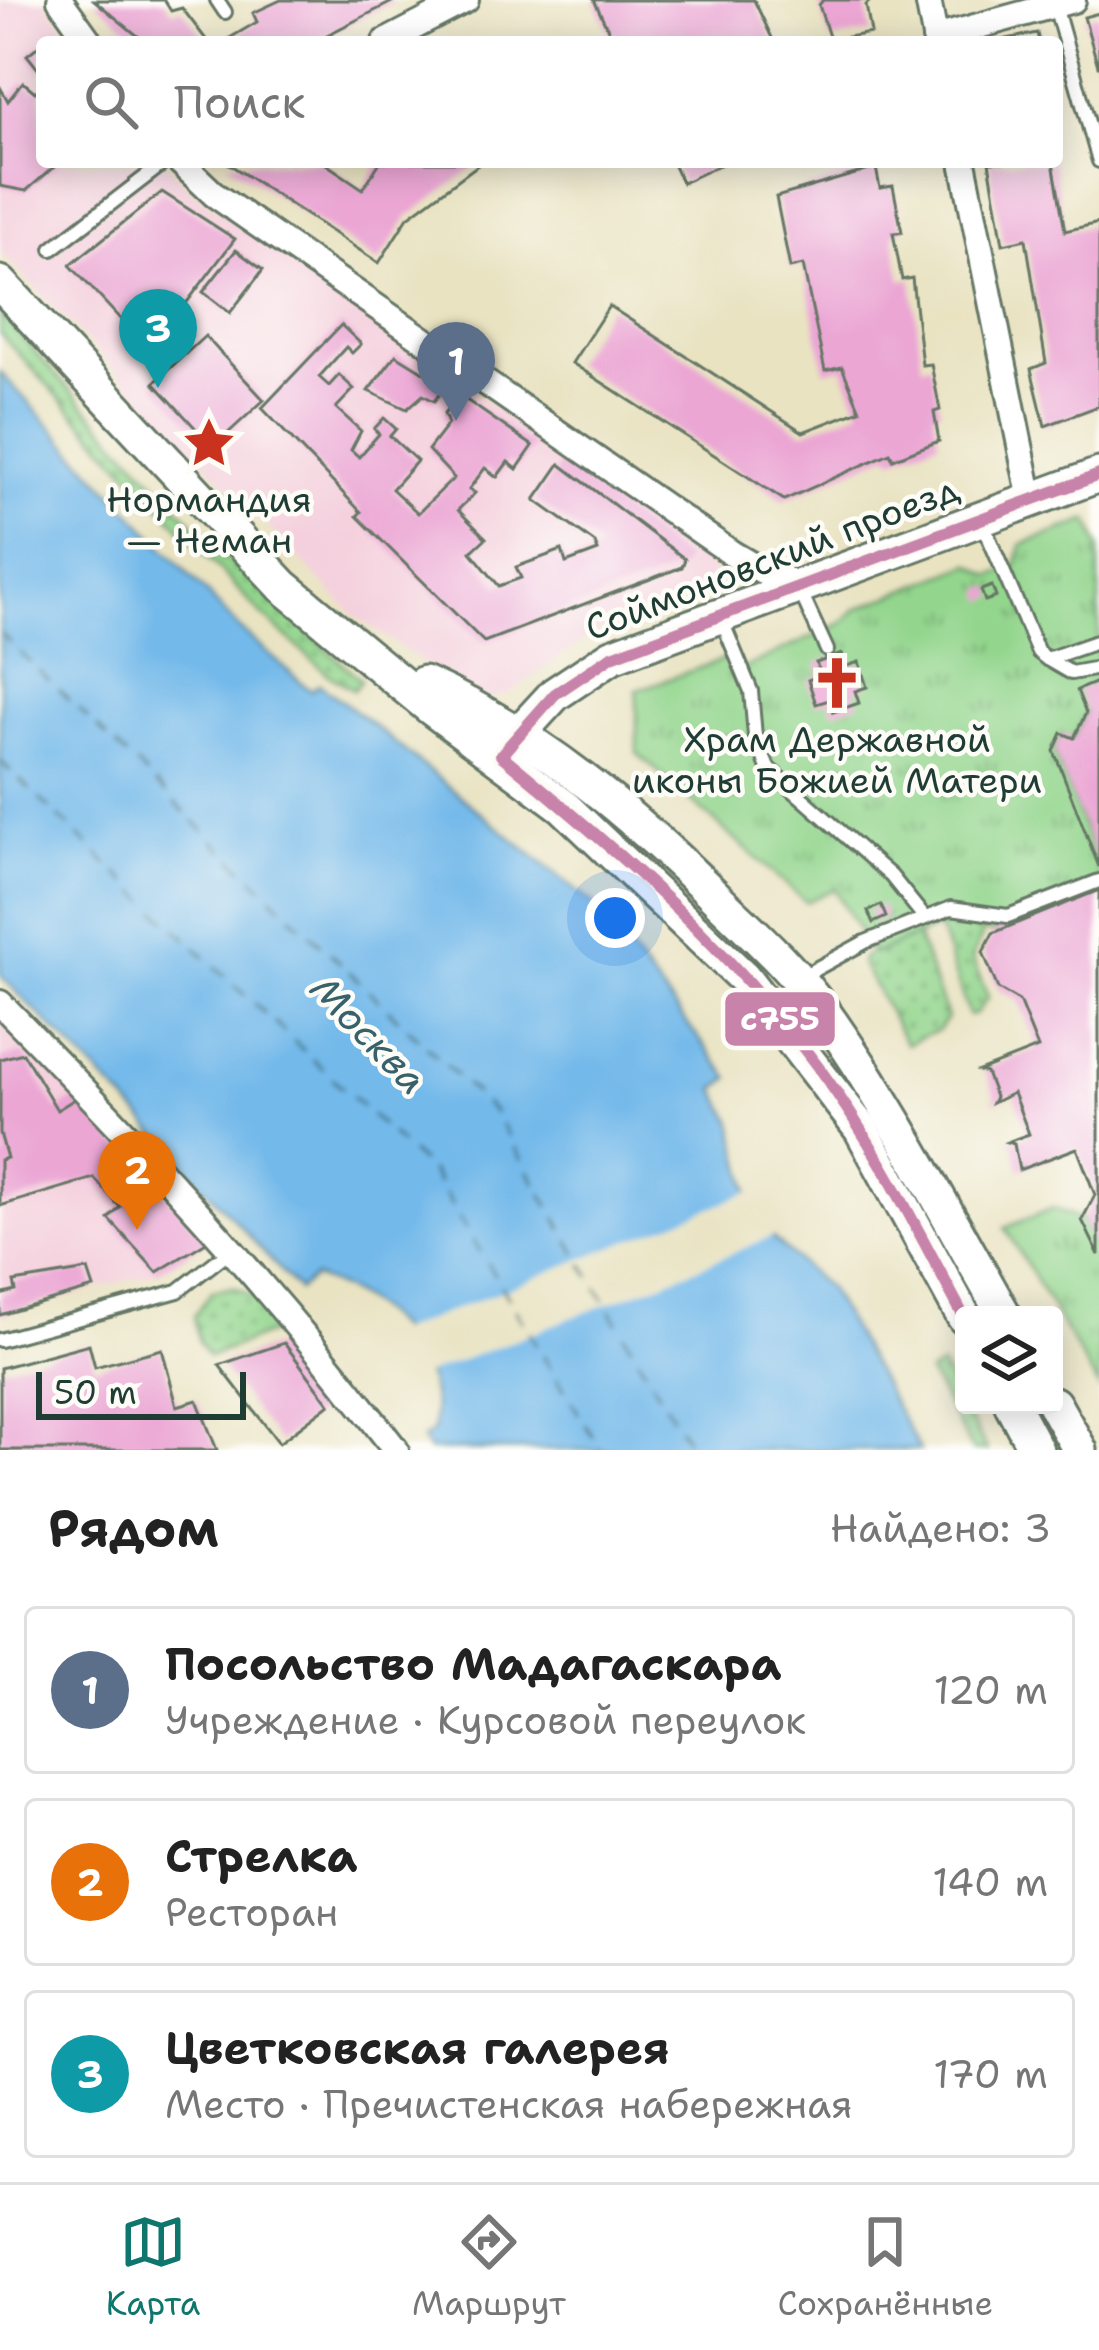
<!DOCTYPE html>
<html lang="ru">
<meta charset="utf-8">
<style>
body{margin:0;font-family:"Shantell Sans",sans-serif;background:#f2f2f2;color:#222}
.controls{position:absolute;right:36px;bottom:36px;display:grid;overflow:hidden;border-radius:12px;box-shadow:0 6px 30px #0003}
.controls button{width:108px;height:108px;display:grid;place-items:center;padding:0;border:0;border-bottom:3px solid #e0e0e0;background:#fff;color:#222;font:60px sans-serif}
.scale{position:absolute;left:36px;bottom:30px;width:210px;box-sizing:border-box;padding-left:12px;border:6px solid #1f3d34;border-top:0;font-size:33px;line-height:42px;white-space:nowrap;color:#1f3d34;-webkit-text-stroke:9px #fdfcf7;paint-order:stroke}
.you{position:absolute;left:615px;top:918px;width:42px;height:42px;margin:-30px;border:9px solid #fff;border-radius:50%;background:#1a73e8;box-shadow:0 0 0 18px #1a73e833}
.badge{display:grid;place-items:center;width:78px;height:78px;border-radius:50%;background:#0f766e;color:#fff;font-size:39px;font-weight:700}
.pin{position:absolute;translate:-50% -99px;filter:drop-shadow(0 3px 6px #0008)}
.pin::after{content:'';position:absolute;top:63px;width:42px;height:36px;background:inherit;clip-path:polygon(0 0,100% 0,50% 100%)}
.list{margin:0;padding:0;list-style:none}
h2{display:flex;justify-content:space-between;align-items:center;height:156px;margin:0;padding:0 48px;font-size:51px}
h2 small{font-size:39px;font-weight:400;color:#767676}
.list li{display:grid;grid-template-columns:78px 1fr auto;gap:36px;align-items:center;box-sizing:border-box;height:168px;margin:0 24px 24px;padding:0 24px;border:3px solid #e0e0e0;border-radius:12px}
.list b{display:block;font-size:45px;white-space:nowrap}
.list p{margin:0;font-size:39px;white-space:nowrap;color:#767676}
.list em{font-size:39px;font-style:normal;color:#767676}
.icon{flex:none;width:66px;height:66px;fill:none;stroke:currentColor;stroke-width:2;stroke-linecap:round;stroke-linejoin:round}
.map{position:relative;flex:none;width:1099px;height:1450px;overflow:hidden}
.search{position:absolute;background:#fff;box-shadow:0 6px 30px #0003;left:36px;right:36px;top:36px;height:132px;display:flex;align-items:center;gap:30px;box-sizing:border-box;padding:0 42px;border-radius:12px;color:#767676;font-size:45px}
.sheet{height:732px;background:#fff}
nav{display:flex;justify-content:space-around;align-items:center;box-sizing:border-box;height:168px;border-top:3px solid #e0e0e0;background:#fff;font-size:33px;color:#767676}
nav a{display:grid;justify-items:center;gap:6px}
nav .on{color:#0f766e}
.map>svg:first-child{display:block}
</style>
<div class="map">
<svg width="1099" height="1450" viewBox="0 0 1099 1450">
<defs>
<pattern id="grass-dots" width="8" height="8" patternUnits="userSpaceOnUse" patternTransform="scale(3)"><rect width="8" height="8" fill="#93d58d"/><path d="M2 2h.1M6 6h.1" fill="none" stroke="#77ae74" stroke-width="1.8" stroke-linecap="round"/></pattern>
<pattern id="park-tufts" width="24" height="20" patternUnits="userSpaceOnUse" patternTransform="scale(3)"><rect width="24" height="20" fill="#93d58d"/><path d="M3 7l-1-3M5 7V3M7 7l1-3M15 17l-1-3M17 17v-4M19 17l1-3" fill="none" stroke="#77ae74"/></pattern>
</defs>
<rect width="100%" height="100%" fill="#fdfcf7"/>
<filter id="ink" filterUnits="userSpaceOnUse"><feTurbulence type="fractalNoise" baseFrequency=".00833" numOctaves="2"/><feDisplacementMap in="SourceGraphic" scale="24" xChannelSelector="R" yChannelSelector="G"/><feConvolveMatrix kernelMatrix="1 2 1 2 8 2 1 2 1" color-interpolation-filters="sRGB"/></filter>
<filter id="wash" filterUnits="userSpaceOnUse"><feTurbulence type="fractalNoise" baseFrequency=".004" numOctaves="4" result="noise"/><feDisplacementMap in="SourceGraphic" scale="48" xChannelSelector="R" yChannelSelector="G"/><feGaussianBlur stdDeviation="2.7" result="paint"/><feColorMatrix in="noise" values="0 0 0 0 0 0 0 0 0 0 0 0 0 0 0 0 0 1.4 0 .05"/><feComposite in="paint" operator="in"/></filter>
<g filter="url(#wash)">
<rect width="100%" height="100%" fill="#e9e3c2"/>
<g fill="#f4cfdd">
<path d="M0 0H45L75 42H42V162H164L191 190 707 560 716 574 714 581 592 635 508 694 487 699 444 677 354 615 0 252Z"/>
<path d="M0 1015 212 1238 157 1272 0 1315Z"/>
</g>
<g fill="url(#grass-dots)" stroke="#598960" stroke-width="3">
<path d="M0 314 218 550 361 680 354 690 328 674 259 612 0 334Z"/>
<path d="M947 920 985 929 972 958 988 997 976 1014 969 1016 937 922Z"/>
<path d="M916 933 947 1018 938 1030 906 1044 861 962 864 956Z"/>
<path d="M233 1287 257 1298 284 1327 209 1357 199 1342 194 1316 212 1291Z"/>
<path d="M941 1366 987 1450H972L929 1373Z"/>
</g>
<g fill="url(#park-tufts)" stroke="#598960" stroke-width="3">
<path d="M1089 520 1099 547V681L1074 738 1062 733 1054 751 1099 868V890L993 933 948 923 873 954 834 889 806 902 637 753V690L725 659 731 673 736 672 842 623 856 609 971 564 991 576 1016 566 1021 545Z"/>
<path d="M1053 1208 1082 1220 1099 1255V1388L1005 1228Z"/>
</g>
<path fill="#73b9ea" stroke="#497b8f" stroke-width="3" d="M0 372 240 629 311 691 319 684 358 713 595 906 730 1078 716 1089 733 1122 749 1192 774 1239 829 1290 920 1450H429L422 1440 433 1431C442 1355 381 1300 314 1277L298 1290 141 1117 0 975Z"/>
<path fill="#e9e3c2" d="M755 1190 778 1234 664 1282 421 1376 395 1333Z"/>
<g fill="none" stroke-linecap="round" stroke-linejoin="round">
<g stroke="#38626b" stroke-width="3" stroke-dasharray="15 12" stroke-linecap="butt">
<path d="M0 633 494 1112 692 1450"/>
<path d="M0 761 432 1173 601 1450"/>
</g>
</g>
<g id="blocks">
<g fill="#eba6d4">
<path d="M94 0H164L171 11 182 8 208 42H145Z"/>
<path d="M281 0H396L313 42H223L257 22 253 13Z"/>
<path d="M594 0H754L774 42H614Z"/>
<path d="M823 0H871L866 5 871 33 830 40 819 5Z"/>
<path d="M1099 13V66H1098L1084 17Z"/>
<path d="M1037 33 1039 42H1001V40Z"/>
<path d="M42 43V74L27 55Z"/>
<path d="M23 82 35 92 42 86V162H60L26 191 0 186V87L8 101Z"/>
<path d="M226 162H323L363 189 380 162H482L408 217 379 263Z"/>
<path d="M672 162H726L682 183Z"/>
<path d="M989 162H1053L1065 231 1099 223V406L1045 426 1031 369 1046 363 1026 239 1003 244Z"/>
<path d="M876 168 880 188 893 186 902 232 893 233 902 280 912 278 922 365 931 364 940 410 934 412 939 441 893 459 890 453 784 500 572 363 609 306 803 432 860 410 842 367 825 371 803 265 790 268 776 197Z"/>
<path d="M162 192 235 239 150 351 70 265Z"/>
<path d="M236 250 263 270 230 313 203 292Z"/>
<path d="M341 325 361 344 352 353 346 347 319 377 329 386 339 375 354 389 336 408 361 431 351 450 359 457 379 434 374 429 384 418 396 429 390 436 417 461 392 489 418 513 454 478 428 450 448 424 444 414 459 395 533 446 517 469 508 462 497 477 485 468 469 489 475 493 458 510 486 538 471 552 499 586 521 578 516 567 562 550 566 563 598 551 595 543 535 500 560 464 685 559 682 567 484 642 357 516 361 512 262 408Z"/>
<path d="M205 336 264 400 213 447 154 383Z"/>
<path d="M396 355 446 386 434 401 423 395 407 409 368 391Z"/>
<path d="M992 586 996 597 985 601 981 590Z"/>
<path d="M842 654 847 666 859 662 867 687 855 691 859 703 833 712 829 700 816 704 808 680 821 675 816 663Z"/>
<path d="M1099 681V867L1054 751 1062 733 1074 738 1086 713 1077 690Z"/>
<path d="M1099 890V1255L1082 1220 1095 1195 1077 1148 1019 1170 1014 1144 1007 1142 1029 1134 1013 1093 992 1103 995 1097 986 1073 979 1071 1038 1048 1019 1001 998 989 983 952 993 933Z"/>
<path d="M881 905 886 917 873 923 868 911Z"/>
<path d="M23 1053 57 1110 75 1099 208 1241 157 1272 109 1219 120 1207 94 1178 0 1206V1160L7 1158 0 1133V1059Z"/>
<path d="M88 1270 94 1288 0 1315V1295L16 1291 14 1282Z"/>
<path d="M284 1343 330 1404 279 1443 219 1365Z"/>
<path d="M89 1344 95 1367 162 1349 177 1406 197 1400 217 1450H0V1368Z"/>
</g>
</g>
</g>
<g filter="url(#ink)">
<use href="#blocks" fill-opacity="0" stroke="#676" stroke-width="3"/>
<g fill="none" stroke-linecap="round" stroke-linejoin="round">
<g stroke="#676" stroke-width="18">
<g id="service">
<path d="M217 0 225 12"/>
<path d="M1055 6 1099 161"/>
<path d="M52 249 165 162"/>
<path d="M982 522 1038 652 1047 659 1099 641"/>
<path d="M800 591 827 650"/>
<path d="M720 616 751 691 755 736 768 768 891 876 924 917"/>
<path d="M1047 659 1071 673 1099 668"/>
<path d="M801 977 865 942 951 908 1008 916 1099 881"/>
<path d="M0 1340 178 1291 232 1249"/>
</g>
</g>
<g stroke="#676" stroke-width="30">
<g id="minor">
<path d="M60 0 90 42"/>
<path d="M928 0 936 42"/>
<path d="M935 38 1073 0"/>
<path d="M385 42 466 0"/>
<path d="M180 162 215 195 733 554 769 575 800 584"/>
<path d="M963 162 1031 500"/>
<path d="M0 1003C141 1146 274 1291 396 1450"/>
</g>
</g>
<g stroke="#676" stroke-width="39">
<g id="secondary">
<path d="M0 283 283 586 431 708 563 806 744 978 861 1129 964 1317"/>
<path d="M424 683C541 736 632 814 722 903 757 937 794 970 822 1010 891 1106 945 1212 1004 1315"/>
<path d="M508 745 555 694 612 656 1099 475"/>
<path d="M1054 1404 1080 1450"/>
<path d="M1012 1405 1036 1450"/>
</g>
</g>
<use href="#service" stroke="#fff" stroke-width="12"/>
<use href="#minor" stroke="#fff" stroke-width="24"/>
<use href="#secondary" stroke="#fff" stroke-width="33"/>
<g stroke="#fdfcf7" stroke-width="21">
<path id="bus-1" d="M964 1317C919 1233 877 1147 821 1071 731 949 617 850 501 755L555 694 612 656 1099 475"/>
</g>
<use href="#bus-1" stroke="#c783aa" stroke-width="12"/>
</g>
</g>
<defs>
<g id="sight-bare" transform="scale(4.14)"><path d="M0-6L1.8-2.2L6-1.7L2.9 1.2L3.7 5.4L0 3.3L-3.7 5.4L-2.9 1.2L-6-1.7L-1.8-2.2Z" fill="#c8321e" stroke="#fdfcf7" stroke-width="2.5" paint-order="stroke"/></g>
<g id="church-bare" transform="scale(4.14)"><path d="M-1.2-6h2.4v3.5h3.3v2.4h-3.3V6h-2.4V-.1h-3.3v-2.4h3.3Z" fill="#c8321e" stroke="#fdfcf7" stroke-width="2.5" paint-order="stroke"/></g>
</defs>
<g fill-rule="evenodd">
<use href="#sight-bare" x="209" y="443"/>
<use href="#church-bare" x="837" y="683"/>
</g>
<g text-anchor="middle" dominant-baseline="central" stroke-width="9" stroke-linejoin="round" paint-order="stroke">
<g font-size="36" fill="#1f3d34" stroke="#fdfcf7">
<text x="209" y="499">Нормандия<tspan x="209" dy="41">— Неман</tspan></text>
<text x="837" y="739">Храм Державной<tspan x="837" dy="41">иконы Божией Матери</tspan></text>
</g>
<g font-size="36" fill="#1f3d34" stroke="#fdfcf7">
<text transform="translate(772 558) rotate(-21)">Соймоновский проезд</text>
</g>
<g font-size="39" font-style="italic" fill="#38626b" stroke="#fdfcf7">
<text transform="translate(369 1034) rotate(46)">Москва</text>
</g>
</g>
<rect stroke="#fdfcf7" stroke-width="4.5" x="723" y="990" width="114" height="58" rx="12" fill="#c783aa"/>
<g font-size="33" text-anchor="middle" font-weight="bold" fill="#fff">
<text x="780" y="1030">с755</text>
</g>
</svg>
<div class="controls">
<button><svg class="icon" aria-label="layers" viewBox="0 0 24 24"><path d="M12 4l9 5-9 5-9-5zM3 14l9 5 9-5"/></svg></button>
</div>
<div class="scale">50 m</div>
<div class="you"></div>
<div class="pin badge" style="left:456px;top:421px;background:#5c6f8a">1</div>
<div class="pin badge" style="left:137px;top:1230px;background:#e8710a">2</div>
<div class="pin badge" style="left:158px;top:388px;background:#0f9aa8">3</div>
<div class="search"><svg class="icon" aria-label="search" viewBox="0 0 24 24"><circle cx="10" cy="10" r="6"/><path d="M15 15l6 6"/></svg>Поиск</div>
</div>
<section class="sheet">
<h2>Рядом<small>Найдено: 3</small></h2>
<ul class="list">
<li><span class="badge" style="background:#5c6f8a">1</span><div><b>Посольство Мадагаскара</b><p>Учреждение · Курсовой переулок</p></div><em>120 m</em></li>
<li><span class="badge" style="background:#e8710a">2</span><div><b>Стрелка</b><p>Ресторан</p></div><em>140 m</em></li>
<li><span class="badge" style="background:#0f9aa8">3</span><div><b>Цветковская галерея</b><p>Место · Пречистенская набережная</p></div><em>170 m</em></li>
</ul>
</section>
<nav>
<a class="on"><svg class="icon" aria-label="map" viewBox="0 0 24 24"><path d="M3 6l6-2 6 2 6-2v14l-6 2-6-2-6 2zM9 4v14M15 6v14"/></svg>Карта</a>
<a><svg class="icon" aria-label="directions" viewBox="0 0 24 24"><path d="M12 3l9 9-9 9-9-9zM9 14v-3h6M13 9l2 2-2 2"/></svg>Маршрут</a>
<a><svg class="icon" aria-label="saved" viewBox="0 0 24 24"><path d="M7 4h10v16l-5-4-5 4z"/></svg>Сохранённые</a>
</nav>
